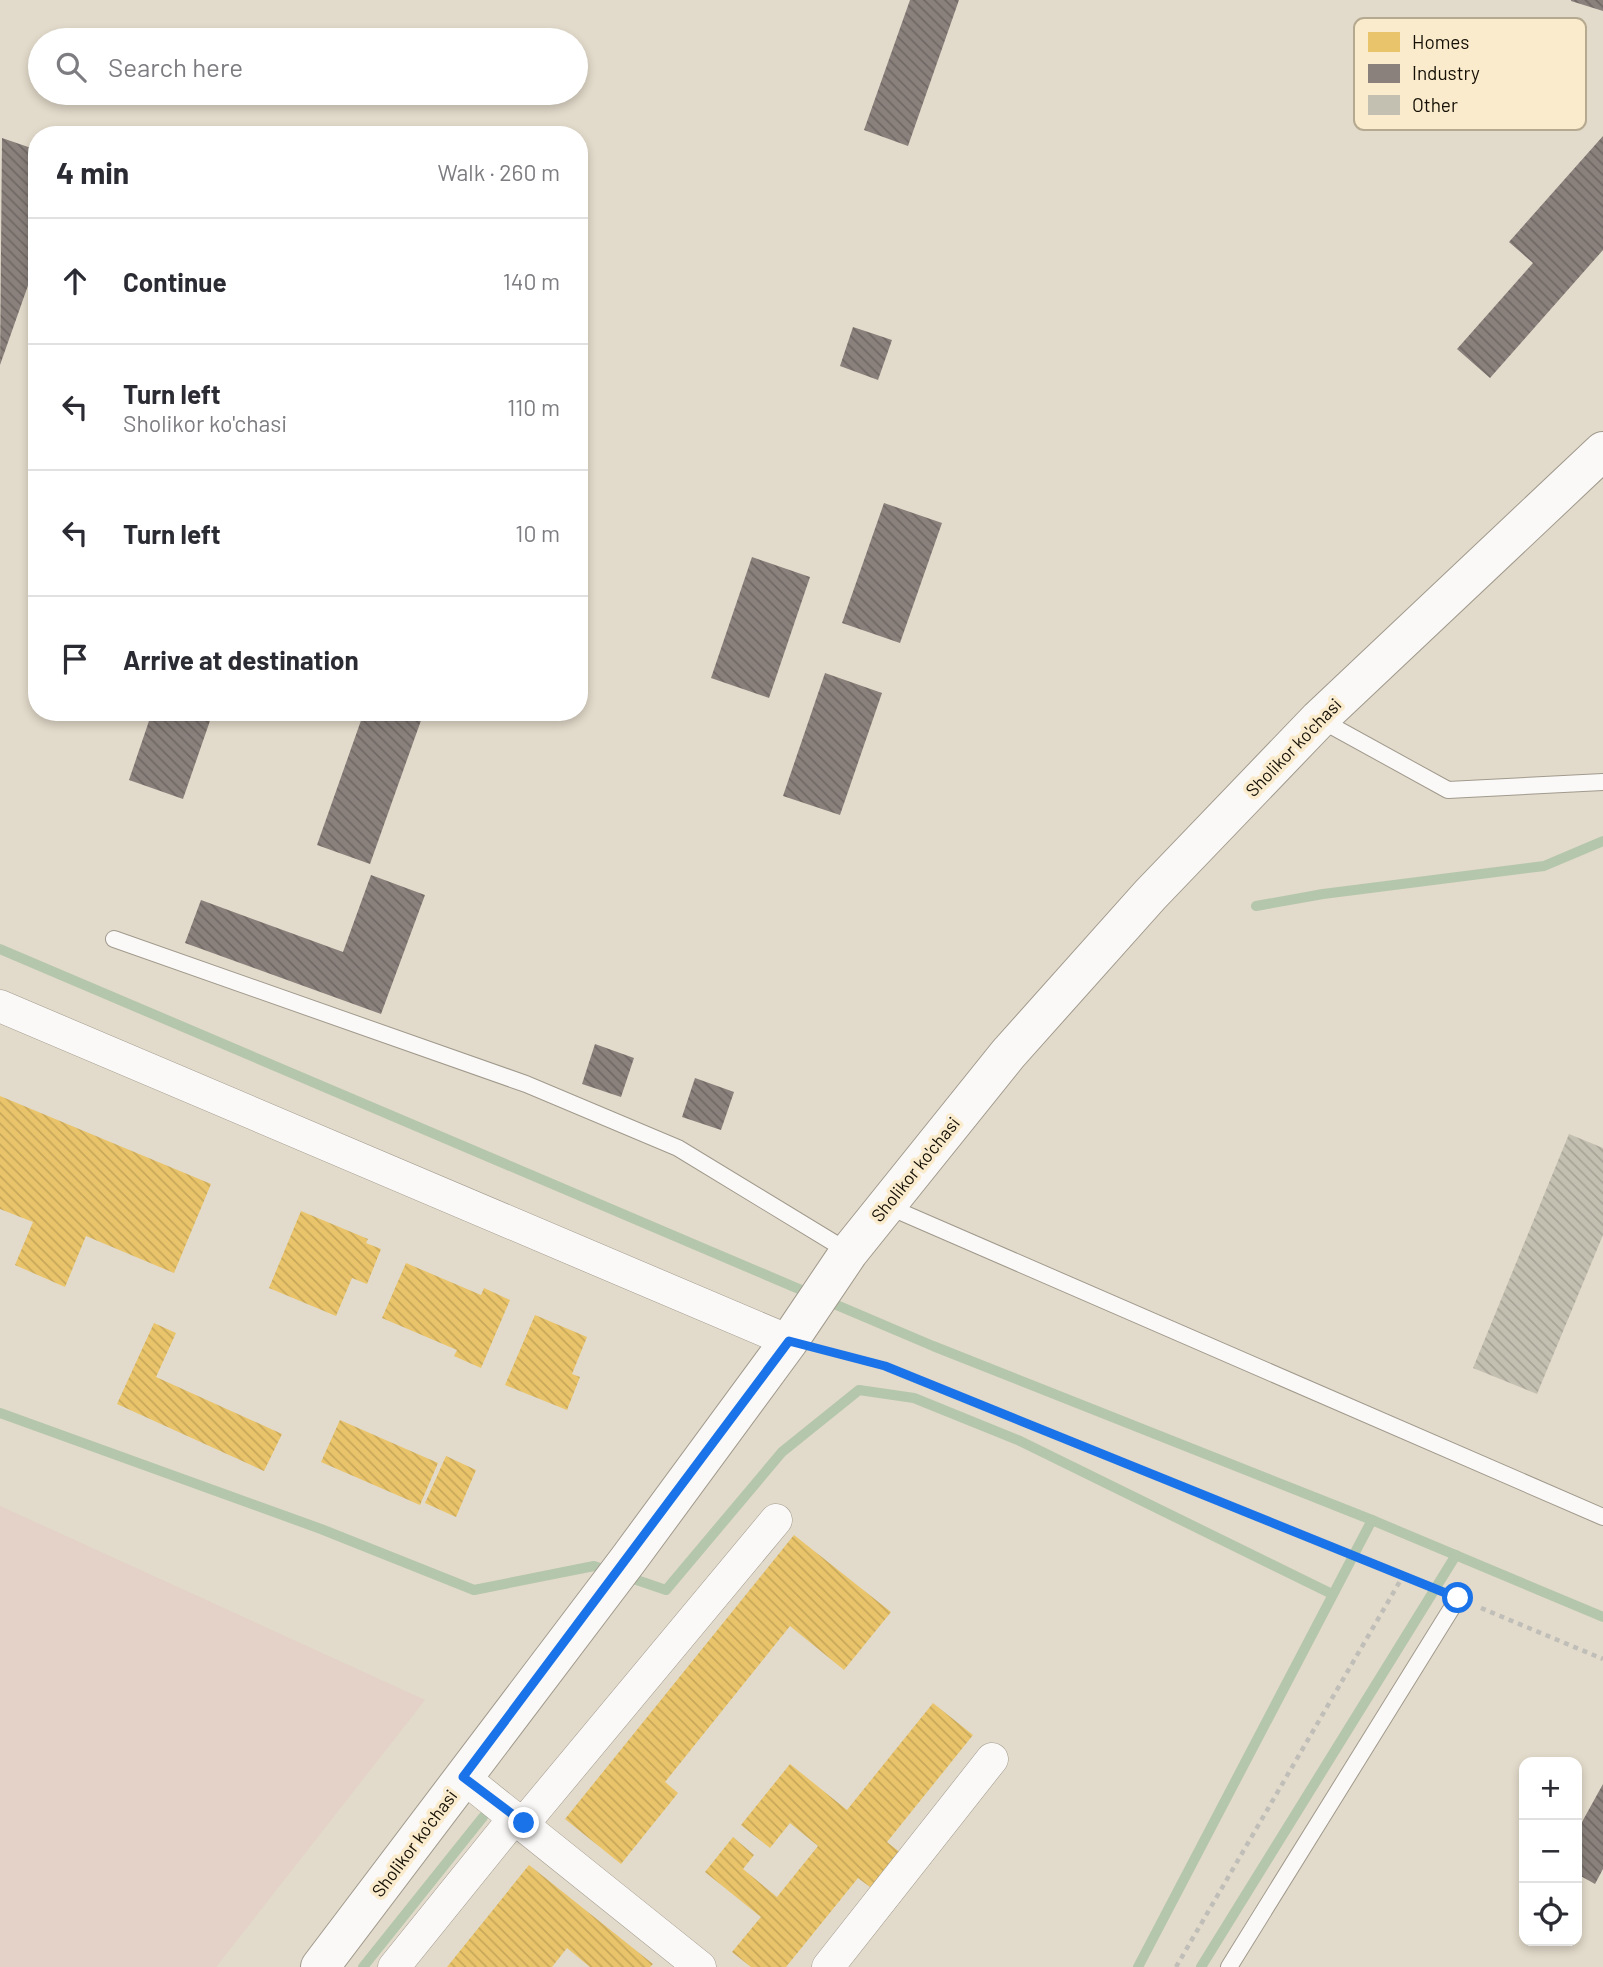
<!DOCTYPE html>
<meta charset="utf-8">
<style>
body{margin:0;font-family:Barlow,sans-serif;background:#f7f7f7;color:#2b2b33}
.controls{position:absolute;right:21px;bottom:21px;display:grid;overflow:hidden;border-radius:14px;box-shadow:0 4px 10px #0003}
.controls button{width:63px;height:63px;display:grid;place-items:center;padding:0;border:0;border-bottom:2px solid #e1e1e2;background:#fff;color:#2b2b33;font:35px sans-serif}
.stop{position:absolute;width:21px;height:21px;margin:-16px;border:5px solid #1a73e8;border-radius:50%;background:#fff}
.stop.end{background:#1a73e8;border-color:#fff;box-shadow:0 2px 7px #0008}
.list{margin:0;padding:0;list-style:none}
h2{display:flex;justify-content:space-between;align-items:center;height:91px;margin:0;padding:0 28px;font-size:30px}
h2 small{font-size:23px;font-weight:400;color:#7c7c81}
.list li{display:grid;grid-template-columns:46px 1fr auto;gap:21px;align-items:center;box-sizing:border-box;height:126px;padding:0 28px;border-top:2px solid #e1e1e2}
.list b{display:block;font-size:26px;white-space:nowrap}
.list p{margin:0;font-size:23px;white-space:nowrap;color:#7c7c81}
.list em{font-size:23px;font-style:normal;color:#7c7c81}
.icon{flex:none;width:38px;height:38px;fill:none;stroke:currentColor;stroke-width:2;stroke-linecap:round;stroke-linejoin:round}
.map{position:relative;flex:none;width:1603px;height:1967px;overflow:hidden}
.search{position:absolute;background:#fff;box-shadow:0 4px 10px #0003;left:28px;top:28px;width:560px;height:77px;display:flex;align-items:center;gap:18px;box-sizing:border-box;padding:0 24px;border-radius:38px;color:#7c7c81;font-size:26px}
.panel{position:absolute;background:#fff;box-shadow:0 4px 10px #0003;left:28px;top:126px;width:560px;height:595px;border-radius:28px}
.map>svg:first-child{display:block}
</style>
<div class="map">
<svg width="1603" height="1967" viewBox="0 0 1603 1967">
<defs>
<pattern id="homes-back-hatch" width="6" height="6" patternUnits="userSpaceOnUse" patternTransform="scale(1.75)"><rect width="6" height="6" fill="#e9c46a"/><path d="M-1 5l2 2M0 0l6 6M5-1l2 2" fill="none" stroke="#c7a75a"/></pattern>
<pattern id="industry-back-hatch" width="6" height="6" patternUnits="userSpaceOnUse" patternTransform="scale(1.75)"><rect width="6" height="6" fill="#8a817c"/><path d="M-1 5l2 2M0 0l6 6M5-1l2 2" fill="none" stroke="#706864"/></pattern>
<pattern id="building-back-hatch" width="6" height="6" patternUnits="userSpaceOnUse" patternTransform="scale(1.75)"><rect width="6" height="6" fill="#c3c0b1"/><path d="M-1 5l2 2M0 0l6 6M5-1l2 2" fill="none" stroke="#a7a497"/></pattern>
</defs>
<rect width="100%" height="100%" fill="#e2daca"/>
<path fill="#e4d1c7" d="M0 1506 425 1700 216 1967H0Z"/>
<g fill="url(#homes-back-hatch)">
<path d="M0 1096 211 1184 174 1273 86 1236 65 1287 15 1265 33 1222 0 1209Z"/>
<path d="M301 1211 368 1239 366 1243 381 1249 367 1284 352 1278 336 1316 269 1288Z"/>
<path d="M406 1263 481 1295 484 1288 510 1300 481 1368 454 1356 457 1350 382 1318Z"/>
<path d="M535 1315 587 1337 572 1374 580 1377 567 1410 505 1385Z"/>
<path d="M154 1323 176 1333 156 1377 282 1434 264 1471 117 1404Z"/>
<path d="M340 1420 438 1463 420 1505 321 1462Z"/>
<path d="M446 1456 476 1470 456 1517 425 1503Z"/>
<path d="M794 1535 891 1612 844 1670 790 1626 665 1782 678 1793 621 1864 565 1819Z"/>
<path d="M933 1703 973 1735 887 1842 902 1854 874 1890 858 1878 786 1967H751L732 1952 761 1917 705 1872 733 1837 754 1855 743 1869 777 1897 818 1846 790 1823 770 1848 741 1825 790 1764 847 1810Z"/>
<path d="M529 1865 653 1964 650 1967H590L567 1948 552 1967H447Z"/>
</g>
<g fill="url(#industry-back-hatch)">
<path d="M910 0H959L908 146 864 130Z"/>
<path d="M1571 0H1603V11L1571 1Z"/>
<path d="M1603 136V250L1490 378 1457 349 1533 263 1509 242Z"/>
<path d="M2 138 37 150V260L0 365Z"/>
<path d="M853 327 892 340 878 380 840 366Z"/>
<path d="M884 503 942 523 900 643 842 623Z"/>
<path d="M752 557 810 577 769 698 711 678Z"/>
<path d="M825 673 882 693 840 815 783 796Z"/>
<path d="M152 712H213L183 799 129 780Z"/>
<path d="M364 712H424L370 864 317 845Z"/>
<path d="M371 875 425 895 381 1014 185 943 201 900 343 952Z"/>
<path d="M595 1044 634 1058 621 1097 582 1084Z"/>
<path d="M695 1078 734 1092 721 1130 682 1117Z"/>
<path d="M1603 1784V1869L1595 1884 1577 1874V1831Z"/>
</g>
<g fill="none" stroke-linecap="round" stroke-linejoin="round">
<g stroke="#b4c6ac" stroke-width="10">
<path d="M1256 906 1323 894 1544 866 1603 841"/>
<path d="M0 949 933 1346 1372 1520 1603 1617"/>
<path d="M0 1413 321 1529 474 1590 594 1566 609 1571"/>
<path d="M625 1576 666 1590 782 1452 859 1390 914 1398 1020 1441 1332 1594"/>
<path d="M363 1967 483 1817"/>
<path d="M1138 1967 1372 1520"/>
<path d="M1201 1967 1456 1555"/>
</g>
</g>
<path fill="url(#building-back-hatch)" d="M1569 1134 1603 1148V1235L1537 1394 1473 1368Z"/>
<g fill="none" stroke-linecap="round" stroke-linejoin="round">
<g stroke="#a09a8d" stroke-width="18">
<g id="lane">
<path d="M1319 719 1448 790 1603 782"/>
<path d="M114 939 526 1084 678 1148 849 1252"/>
<path d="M887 1206 1603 1517"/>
<path d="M1229 1967 1458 1598"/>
</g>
</g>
<g stroke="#a09a8d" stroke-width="33">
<g id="street">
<path d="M0 1006 789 1341"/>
<path d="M463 1777 700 1967"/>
<path d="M524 1823 776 1520"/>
<path d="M394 1967 515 1817"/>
<path d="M828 1967 992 1759"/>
</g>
</g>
<g stroke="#a09a8d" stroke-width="40">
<path id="secondary" d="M320 1967 628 1560 789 1341 849 1252 1008 1054 1150 895 1319 719 1603 451"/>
</g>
<g stroke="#c0beb8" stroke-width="4.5" stroke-dasharray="5 5" stroke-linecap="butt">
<path d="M827 1351 885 1366 1434 1589"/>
<path d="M1481 1608 1603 1659"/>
<path d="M1176 1967 1403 1576"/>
</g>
<use href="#lane" stroke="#fbf9f7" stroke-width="16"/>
<use href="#street" stroke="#fbf9f7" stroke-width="32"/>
<use href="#secondary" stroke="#fbf9f7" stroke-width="38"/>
</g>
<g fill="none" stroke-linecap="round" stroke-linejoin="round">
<path stroke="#1a73e8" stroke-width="9" d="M524 1823 463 1777 789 1341 885 1366 1458 1598"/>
</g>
<g text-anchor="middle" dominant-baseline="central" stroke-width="7" stroke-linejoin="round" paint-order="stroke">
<g font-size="18" fill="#151005" stroke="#faebcc">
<text transform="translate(1293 747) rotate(-46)">Sholikor ko'chasi</text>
<text transform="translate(915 1169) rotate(-51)">Sholikor ko'chasi</text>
<text transform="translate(414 1843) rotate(-53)">Sholikor ko'chasi</text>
</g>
</g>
<rect x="1354" y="18" width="232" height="112" rx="10" fill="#faebcc" stroke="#b5a990" stroke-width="2"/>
<rect x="1368" y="32" width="32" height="20" fill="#e9c46a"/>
<rect x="1368" y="64" width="32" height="19" fill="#8a817c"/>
<rect x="1368" y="95" width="32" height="20" fill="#c3c0b1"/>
<g font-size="19" fill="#151005">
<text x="1412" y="49">Homes</text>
<text x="1412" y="80">Industry</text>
<text x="1412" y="112">Other</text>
</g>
</svg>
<div class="controls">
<button>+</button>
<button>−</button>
<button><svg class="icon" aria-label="locate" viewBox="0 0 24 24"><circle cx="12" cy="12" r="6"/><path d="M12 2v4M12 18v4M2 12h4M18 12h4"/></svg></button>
</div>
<div class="stop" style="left:1458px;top:1598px"></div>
<div class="stop end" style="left:524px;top:1823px"></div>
<div class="search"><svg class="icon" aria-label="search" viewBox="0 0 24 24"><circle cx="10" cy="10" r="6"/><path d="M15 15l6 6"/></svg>Search here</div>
<section class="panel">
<h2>4 min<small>Walk · 260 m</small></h2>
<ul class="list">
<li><svg class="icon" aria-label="ahead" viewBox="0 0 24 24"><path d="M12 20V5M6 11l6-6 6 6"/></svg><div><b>Continue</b></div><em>140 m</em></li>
<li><svg class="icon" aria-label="left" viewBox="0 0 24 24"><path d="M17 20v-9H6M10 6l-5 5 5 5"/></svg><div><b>Turn left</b><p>Sholikor ko'chasi</p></div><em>110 m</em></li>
<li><svg class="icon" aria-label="left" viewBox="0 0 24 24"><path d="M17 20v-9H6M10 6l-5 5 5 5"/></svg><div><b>Turn left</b></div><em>10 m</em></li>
<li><svg class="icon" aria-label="arrive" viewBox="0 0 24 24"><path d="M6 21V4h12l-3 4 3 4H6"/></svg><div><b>Arrive at destination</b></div></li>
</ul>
</section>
</div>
